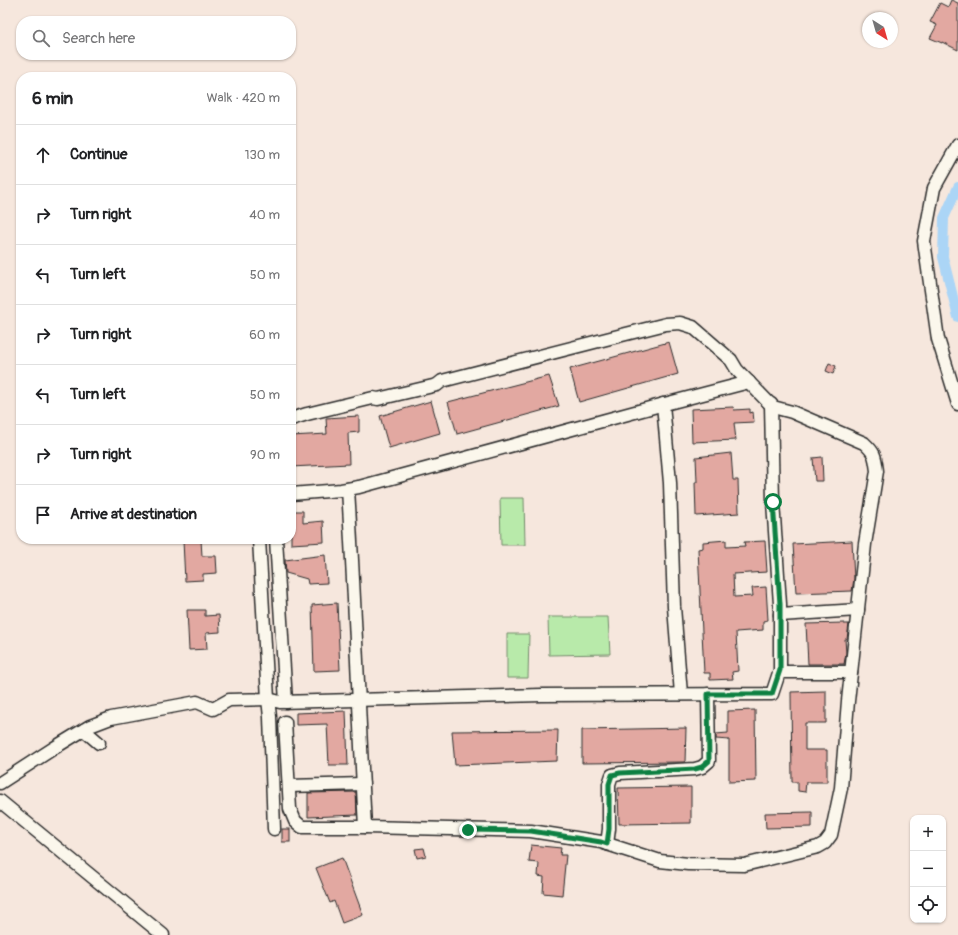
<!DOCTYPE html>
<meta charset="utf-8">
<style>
body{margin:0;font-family:Pangolin,sans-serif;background:#f6f6f6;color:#202124}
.controls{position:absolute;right:12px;bottom:12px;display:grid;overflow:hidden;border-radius:8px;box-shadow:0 1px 3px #0004}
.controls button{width:36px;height:36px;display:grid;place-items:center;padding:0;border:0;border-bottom:1px solid #e0e0e0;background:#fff;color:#202124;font:20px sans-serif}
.compass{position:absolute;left:862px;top:12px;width:36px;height:36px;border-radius:50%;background:#fff;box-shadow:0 1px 3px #0004;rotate:143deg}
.stop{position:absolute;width:12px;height:12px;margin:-9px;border:3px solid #0b8043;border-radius:50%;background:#fff}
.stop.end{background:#0b8043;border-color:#fff;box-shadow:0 1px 4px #0008}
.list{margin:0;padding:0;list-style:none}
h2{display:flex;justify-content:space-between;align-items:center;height:52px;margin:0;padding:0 16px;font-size:17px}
h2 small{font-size:13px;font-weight:400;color:#757577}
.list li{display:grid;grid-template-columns:26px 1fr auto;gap:12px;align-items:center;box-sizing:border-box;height:60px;padding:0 16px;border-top:1px solid #e0e0e0}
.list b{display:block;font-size:15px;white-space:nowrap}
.list em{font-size:13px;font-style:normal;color:#757577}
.icon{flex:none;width:22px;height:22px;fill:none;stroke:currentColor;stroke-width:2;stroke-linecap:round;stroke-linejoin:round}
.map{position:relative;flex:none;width:958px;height:935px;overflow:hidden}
.search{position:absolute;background:#fff;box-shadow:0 1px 3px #0004;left:16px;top:16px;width:280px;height:44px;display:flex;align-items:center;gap:10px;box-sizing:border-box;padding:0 14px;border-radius:16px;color:#757577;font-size:15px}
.panel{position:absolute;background:#fff;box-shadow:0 1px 3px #0004;left:16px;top:72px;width:280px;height:472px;border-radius:16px}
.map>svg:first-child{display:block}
</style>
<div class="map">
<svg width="958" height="935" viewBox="0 0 958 935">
<rect width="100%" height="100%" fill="#f6e7dd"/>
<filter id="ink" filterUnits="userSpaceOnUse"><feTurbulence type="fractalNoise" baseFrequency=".025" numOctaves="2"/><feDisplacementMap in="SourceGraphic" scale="8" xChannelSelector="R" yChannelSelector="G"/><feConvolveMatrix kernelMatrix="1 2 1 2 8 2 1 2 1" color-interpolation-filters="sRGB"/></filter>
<g filter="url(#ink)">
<g fill="#b8eaaa" stroke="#728a6a">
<path d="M500 498H524L525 545H501Z"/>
<path d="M548 617H608L610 654 549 655Z"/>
<path d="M507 634H529L528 678H507Z"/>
</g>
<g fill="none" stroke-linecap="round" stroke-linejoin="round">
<path stroke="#abd5f6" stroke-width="10" d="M958 187 944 218 943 257 958 317"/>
</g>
<g fill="#e2a8a1" stroke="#2b2b2b">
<path d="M951 0 958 3V50L942 42V43L930 38 937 25 930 22 940 3 948 7Z"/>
<path d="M669 342 678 374 579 402 570 369Z"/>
<path d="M829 363 836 366 833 374 826 371Z"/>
<path d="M549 376 559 406 457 434 448 402Z"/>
<path d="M431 401 440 433 389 448 380 416Z"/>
<path d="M733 407 734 410 750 409V413L753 412 754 422 734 423 736 440 692 442 691 409Z"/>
<path d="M359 416V432L348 433 349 464 291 467V436L327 434 326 418Z"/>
<path d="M731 453 733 480H738L739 513 696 516 695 482H697L696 457Z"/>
<path d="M822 457 823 481H815L813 458Z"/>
<path d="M291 511H303V523L323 521 324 542 291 544Z"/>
<path d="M201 540 202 556H216L217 573 203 574V580L185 581 183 541Z"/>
<path d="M726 540V547L745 546 744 542 765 541 767 572 733 574 734 597 753 596 752 588 766 587 768 620 763 621V630L736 632 738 671 732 672 733 679 710 680V673H704L698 549 703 548V542Z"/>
<path d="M852 541 854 579 852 591 796 593 793 544Z"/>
<path d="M325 555 327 583 308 584 307 579 286 573 285 560Z"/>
<path d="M337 603 340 670 314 671 312 605Z"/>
<path d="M187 610H205V616L219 615 220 632 206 633 207 649 189 650Z"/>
<path d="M844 623V624H849L847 639H845L846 653 844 664H808L806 624Z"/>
<path d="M826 691V723H805V750H827V782H806L805 792 798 791V782H792L791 692Z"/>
<path d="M755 710 756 781 729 782V740L716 739V734L728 733V711Z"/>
<path d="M346 711 348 765H329L327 724 296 725V713Z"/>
<path d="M686 728 685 762 582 763V730Z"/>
<path d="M558 730 557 761 455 765 452 731Z"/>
<path d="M691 787V823L619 824 618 788Z"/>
<path d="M356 792 357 815 308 817V793Z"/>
<path d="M812 812V827L766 828 765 813Z"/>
<rect x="282" y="829" width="8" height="13"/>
<path d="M531 845 561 848 560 855H566L562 895 543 893 544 877 538 876 539 863 529 862Z"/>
<path d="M424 848 426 856 417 858 415 849Z"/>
<path d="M342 858 363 915 342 923 334 901 330 903 316 868Z"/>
</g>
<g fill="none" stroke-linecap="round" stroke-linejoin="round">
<g stroke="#2b2b2b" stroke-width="15">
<g id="minor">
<path d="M958 145 934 188 924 241 938 339 958 404"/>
<path d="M663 404 670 483 674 607 681 694"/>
<path d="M291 419 307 414 373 398 378 399 437 385 442 381 626 334 666 324 680 323 693 327 731 360 737 370 773 407 792 412 864 443C875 453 875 456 877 471L865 544 848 701 841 788 831 835 825 843 818 847 744 865 688 864 660 861 601 842 531 831 365 827C359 715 355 602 348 489"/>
<path d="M291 494 341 490 359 487 657 406 749 382"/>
<path d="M276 539 286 702"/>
<path d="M780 615 858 610"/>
<path d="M780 672H851"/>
<path d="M285 722 290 809 295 821 302 827H365"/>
<path d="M84 730 99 743"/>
<path d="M0 783 54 748 90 726 111 718 197 702 213 709 229 700 268 699 259 539"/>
<path d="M289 786 363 784"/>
<path d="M0 801 163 935"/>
<path d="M274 829 270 717 268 699 280 702 542 695 772 694 780 670V604L773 502 771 404"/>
<path d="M607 844 609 829V784L612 775 620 773 695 769 702 767 709 761 708 694"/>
</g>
</g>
<use href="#minor" stroke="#fbf7ec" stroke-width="12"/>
</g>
</g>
<g fill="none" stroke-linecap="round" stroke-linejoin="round" filter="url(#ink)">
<path stroke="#0b8043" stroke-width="5" d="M468 830 531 831 601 842 607 844 609 829V784L612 775 620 773 695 769 702 767 709 761 708 694H772L780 670V604L773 502"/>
</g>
</svg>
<div class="controls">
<button>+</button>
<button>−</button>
<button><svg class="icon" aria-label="locate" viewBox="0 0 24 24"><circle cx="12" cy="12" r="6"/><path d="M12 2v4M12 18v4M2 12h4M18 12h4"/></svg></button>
</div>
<svg class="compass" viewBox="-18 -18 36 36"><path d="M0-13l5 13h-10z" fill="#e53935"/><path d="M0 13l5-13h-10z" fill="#757577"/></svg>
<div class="stop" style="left:773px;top:502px"></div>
<div class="stop end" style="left:468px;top:830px"></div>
<div class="search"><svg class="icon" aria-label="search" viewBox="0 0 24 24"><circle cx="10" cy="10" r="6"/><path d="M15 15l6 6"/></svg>Search here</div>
<section class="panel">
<h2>6 min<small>Walk · 420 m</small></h2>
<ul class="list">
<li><svg class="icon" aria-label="ahead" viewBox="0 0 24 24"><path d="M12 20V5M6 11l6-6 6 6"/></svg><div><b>Continue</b></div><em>130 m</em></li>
<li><svg class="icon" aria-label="right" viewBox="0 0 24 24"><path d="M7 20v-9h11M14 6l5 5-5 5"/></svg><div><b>Turn right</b></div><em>40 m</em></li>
<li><svg class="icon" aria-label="left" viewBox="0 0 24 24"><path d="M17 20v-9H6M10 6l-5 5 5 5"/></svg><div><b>Turn left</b></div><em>50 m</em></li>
<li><svg class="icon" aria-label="right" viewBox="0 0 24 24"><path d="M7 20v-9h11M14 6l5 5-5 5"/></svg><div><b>Turn right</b></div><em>60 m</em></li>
<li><svg class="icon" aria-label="left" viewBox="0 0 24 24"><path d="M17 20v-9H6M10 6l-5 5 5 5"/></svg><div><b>Turn left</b></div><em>50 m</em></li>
<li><svg class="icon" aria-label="right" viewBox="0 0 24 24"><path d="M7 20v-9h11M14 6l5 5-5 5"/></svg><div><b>Turn right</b></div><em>90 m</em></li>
<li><svg class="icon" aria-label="arrive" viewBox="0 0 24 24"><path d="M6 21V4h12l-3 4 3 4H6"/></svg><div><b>Arrive at destination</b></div></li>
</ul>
</section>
</div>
